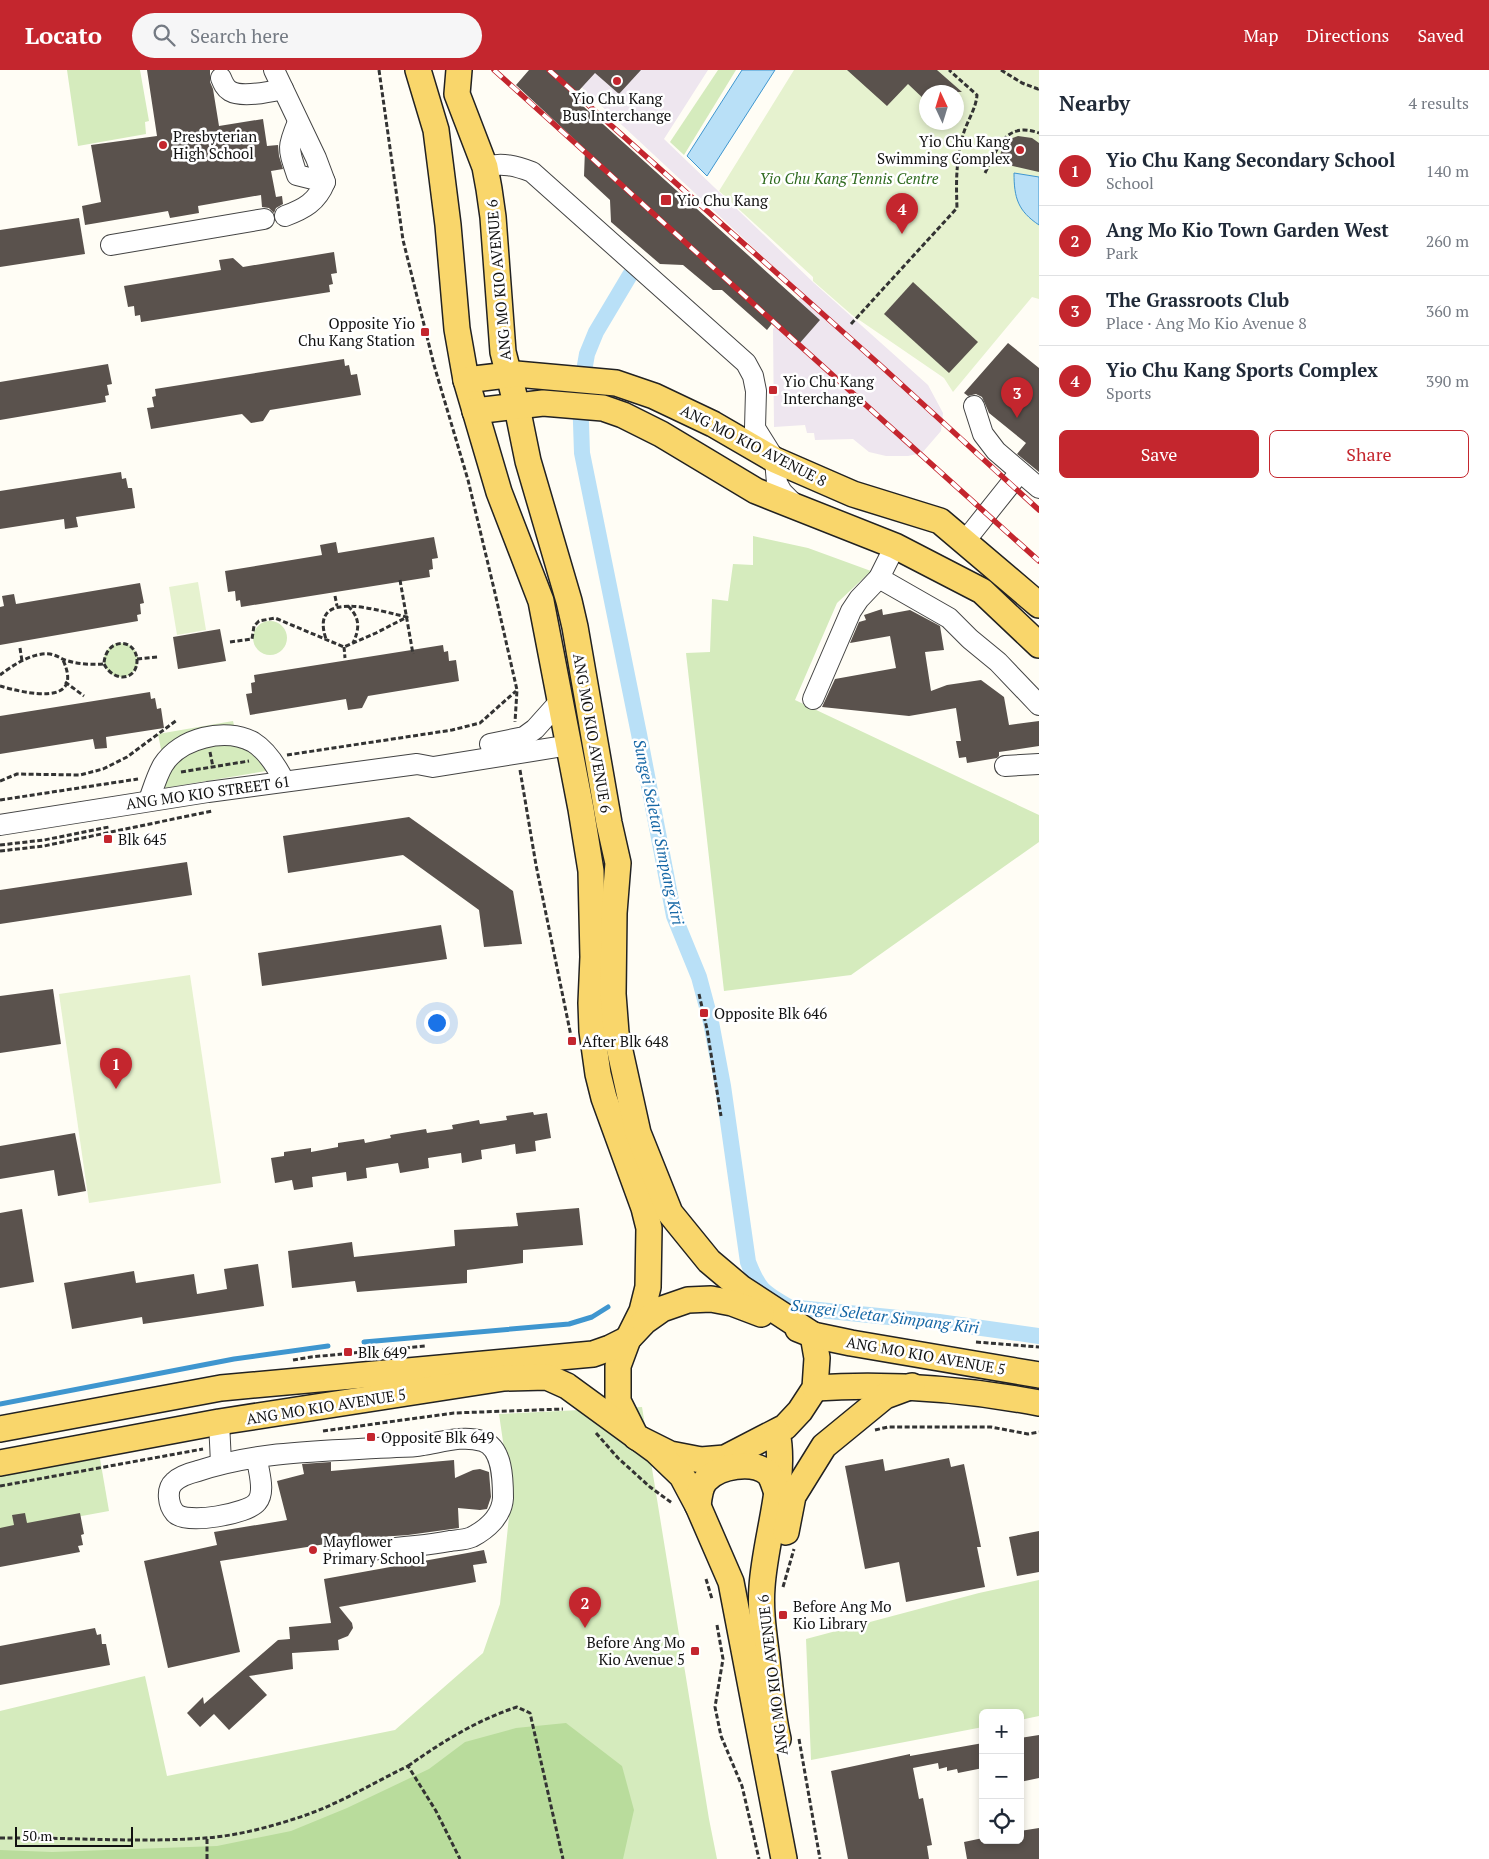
<!DOCTYPE html>
<meta charset="utf-8">
<style>
body{margin:0;font-family:"PT Serif",serif;background:#f6f6f7;color:#1f2937}
.controls{position:absolute;right:15px;bottom:15px;display:grid;overflow:hidden;border-radius:8px;box-shadow:0 2px 8px #0003}
.controls button{width:45px;height:45px;display:grid;place-items:center;padding:0;border:0;border-bottom:1px solid #e0e1e3;background:#fff;color:#1f2937;font:25px sans-serif}
.compass{position:absolute;left:919px;top:15px;width:45px;height:45px;border-radius:50%;background:#fff;box-shadow:0 2px 8px #0003;rotate:356deg}
.scale{position:absolute;left:15px;bottom:12px;width:118px;box-sizing:border-box;padding-left:5px;border:2px solid #111;border-top:0;font-size:14px;line-height:18px;white-space:nowrap;color:#111;-webkit-text-stroke:4px #fff;paint-order:stroke}
.you{position:absolute;left:436px;top:952px;width:18px;height:18px;margin:-12px;border:4px solid #fff;border-radius:50%;background:#1a73e8;box-shadow:0 0 0 8px #1a73e833}
.badge{display:grid;place-items:center;width:32px;height:32px;border-radius:50%;background:#c4262e;color:#fff;font-size:16px;font-weight:700}
.pin{position:absolute;translate:-50% -41px;filter:drop-shadow(0 1px 2px #0008)}
.pin::after{content:'';position:absolute;top:26px;width:18px;height:15px;background:inherit;clip-path:polygon(0 0,100% 0,50% 100%)}
.list{margin:0;padding:0;list-style:none}
h2{display:flex;justify-content:space-between;align-items:center;height:65px;margin:0;padding:0 20px;font-size:21px}
h2 small{font-size:16px;font-weight:400;color:#747a83}
.list li{display:grid;grid-template-columns:32px 1fr auto;gap:15px;align-items:center;box-sizing:border-box;height:70px;padding:0 20px;border-top:1px solid #e0e1e3}
.list b{display:block;font-size:19px;white-space:nowrap}
.list p{margin:0;font-size:16px;white-space:nowrap;color:#747a83}
.list em{font-size:16px;font-style:normal;color:#747a83}
.actions{display:flex;gap:10px;padding:15px 20px}
.actions a{flex:1;padding:11px 0;border:1px solid #c4262e;border-radius:8px;text-align:center;font-size:18px;color:#c4262e}
.actions .main{background:#c4262e;color:#fff}
.icon{flex:none;width:28px;height:28px;fill:none;stroke:currentColor;stroke-width:2;stroke-linecap:round;stroke-linejoin:round}
.map{position:relative;flex:none;width:1039px;height:1789px;overflow:hidden}
header{display:flex;align-items:center;gap:30px;box-sizing:border-box;height:70px;padding:0 25px;background:#c4262e;color:#fff}
header strong{font-size:24px}
nav{display:flex;gap:28px;margin-inline-start:auto;font-size:18px}
.search{width:350px;height:45px;background:#f6f6f7;display:flex;align-items:center;gap:12px;box-sizing:border-box;padding:0 18px;border-radius:28px;color:#747a83;font-size:19px}
main{display:flex}
aside{flex:1;background:#fff}
.map>svg:first-child{display:block}
</style>
<header>
<strong>Locato</strong>
<div class="search"><svg class="icon" aria-label="search" viewBox="0 0 24 24"><circle cx="10" cy="10" r="6"/><path d="M15 15l6 6"/></svg>Search here</div>
<nav><a>Map</a><a>Directions</a><a>Saved</a></nav>
</header>
<main>
<div class="map">
<svg width="1039" height="1789" viewBox="0 0 1039 1789">
<rect width="100%" height="100%" fill="#fffdf5"/>
<path fill="#eee6ef" d="M563 0H708L664 69 814 213 928 315 943 343 941 361 922 383 908 386H886L869 382 853 369 815 370 814 363H807L805 355 774 357 773 259 803 224Z"/>
<g fill="#d5ebbd">
<path d="M67 0H140L149 51 145 52 146 64 78 76Z"/>
<path d="M718 0H736L684 85 670 72Z"/>
<path d="M753 466 808 478 871 501 837 533 795 630 1039 745V772L851 905 724 921 686 583 710 582 712 529 728 531 733 494 753 495Z"/>
<circle cx="270" cy="568" r="17"/>
<circle cx="121" cy="590" r="17"/>
<path d="M233 651 237 668 278 699 153 720 164 694 158 664Z"/>
<path d="M642 1337 709 1749 717 1789H0V1641L145 1606 167 1706 395 1660 483 1583 500 1534 511 1427 499 1344Z"/>
<path d="M99 1383 109 1441 0 1461V1403Z"/>
<path d="M1039 1510V1646L1020 1650V1643H983V1657L811 1690 806 1569 979 1523Z"/>
</g>
<path fill="#b9dc9c" d="M566 1653 622 1696 634 1740 623 1789H0V1780L52 1782 217 1776 291 1761 347 1738 429 1699 465 1672 516 1658Z"/>
<g fill="#e6f2cf" fill-rule="evenodd">
<path d="M794 0H1039V229L1032 227 953 322 944 308 852 245 813 211V207L719 121ZM926 22H956V52H926Z"/>
<path d="M198 512 206 560 177 565 169 517Z"/>
<path d="M190 905 221 1113 89 1133 59 924Z"/>
</g>
<g fill="#b9e0f7" stroke="#3f96cf">
<path d="M742 0H775L707 106 687 86Z"/>
<path d="M1014 103 1039 107V155C1018 141 1014 128 1014 103Z"/>
</g>
<g fill="none" stroke-linecap="round" stroke-linejoin="round">
<g stroke="#3f96cf" stroke-width="5">
<path d="M736 1136 739 1126"/>
<path d="M364 1272 569 1254 592 1247 608 1237"/>
<path d="M0 1334 234 1289 328 1276"/>
</g>
<path stroke="#b9e0f7" stroke-width="16" d="M630 205 596 262 587 284 580 324 582 383 639 664 674 846 699 907 711 952 723 1016 748 1192C759 1220 763 1222 789 1237L939 1252 1039 1266"/>
</g>
<g fill="#5a524d">
<path d="M147 0H210V12L213 19 219 56 263 49 267 76 278 75 279 86 283 99 271 101 276 127 282 126 283 134 276 138 274 143 269 138 262 137 261 125 198 136 199 143 170 148 168 141 85 155 82 136 101 132 91 75 157 66Z"/>
<path d="M529 0H641L619 24 595 3 573 27 820 250 799 274 774 251 767 260 722 220H713L683 195 660 194 611 152 610 130 584 106 585 79 516 15Z"/>
<path d="M847 0H937L962 22H926V31L908 14 887 36Z"/>
<path d="M1018 66 1032 68 1039 73V102L1000 93V85L1003 76 1010 69Z"/>
<path d="M79 148 85 184 0 197V160Z"/>
<path d="M334 182 337 203 331 204 333 214 329 215 330 222 141 252 140 245 135 246 134 236 128 237 124 216 221 200 219 190 233 188 243 197Z"/>
<path d="M913 212 978 272 949 303 884 244Z"/>
<path d="M1008 273 1039 298V402L1017 384 1026 373 989 343 982 327 976 324 968 326 964 323Z"/>
<path d="M344 289 345 296 349 295 351 305 357 304 361 325 270 340 263 351 251 353 242 344 151 359 147 338 154 337 152 327 156 326 155 319Z"/>
<path d="M108 294 112 314 107 315 109 325 105 326 106 332 0 350V312Z"/>
<path d="M121 402 122 409 126 408 128 418H132L135 438 76 447 78 457 65 459 64 449 0 459V421Z"/>
<path d="M434 467 438 488 432 489 433 499 429 500 430 507 241 537 240 530 236 531 235 521 228 522 225 501 322 485 320 475 336 472 338 483Z"/>
<path d="M140 513 144 533 140 534 141 544 137 545 138 551 0 575V537L4 536 2 526 14 524 16 534Z"/>
<path d="M882 539 883 545 910 540 940 556 944 580 925 582 931 621 947 615 981 610 1004 627 1009 655 1039 651V676L999 682V686L997 688 967 693 966 687 959 688 956 671H961L956 638 909 646 822 637 835 609 896 598 890 566 850 573 859 552 866 550 864 545Z"/>
<path d="M220 559 226 591 178 599 173 567Z"/>
<path d="M443 575 444 582 448 581 449 591 456 590 459 611 368 626 362 638 348 640 346 629 250 645 246 624 252 623 251 613 255 612 254 605Z"/>
<path d="M150 622 151 629 155 628 157 639 161 638 164 658 106 667 107 678 95 679 93 669 0 684V646Z"/>
<path d="M409 747 513 821 522 874 484 877 479 840 403 785 288 803 283 766Z"/>
<path d="M187 792 192 825 0 854V820Z"/>
<path d="M441 855 447 889 262 916 258 883Z"/>
<path d="M53 919 61 974 0 983V926Z"/>
<path d="M533 1042 534 1045 547 1043 551 1068 535 1071 536 1081 516 1084 515 1074 481 1080 482 1089 462 1093 461 1083 428 1088 429 1098 400 1103 398 1093 366 1098 367 1108 347 1111 346 1102 312 1107 313 1117 294 1120 292 1110 275 1113 271 1088 284 1086V1082L311 1078V1082L338 1077V1073L364 1069 365 1073 391 1068 390 1065 426 1059 427 1063 453 1059 452 1055 479 1050 480 1054 507 1050 506 1046Z"/>
<path d="M75 1063 86 1121 58 1126 54 1100 0 1109V1076Z"/>
<path d="M579 1138 583 1175 523 1180V1193L467 1200V1213L357 1222 355 1211 292 1218 288 1181 352 1172 354 1187 455 1176 454 1160 518 1156 516 1143Z"/>
<path d="M22 1139 34 1212 0 1218V1143Z"/>
<path d="M258 1194 264 1236 143 1254 142 1247 72 1259 64 1213 134 1201 136 1213 194 1204 197 1224 227 1219 224 1199Z"/>
<path d="M949 1388 951 1397 964 1394 981 1477H977L985 1517 906 1532 899 1492 865 1499 845 1396 883 1389 885 1401Z"/>
<path d="M454 1390 455 1408 473 1400 480 1399 489 1402 491 1427 487 1439 480 1440 458 1438 459 1458 408 1465 339 1470 332 1473 220 1491 240 1582 168 1598 144 1491 217 1475 214 1462 287 1450 277 1411 304 1404 302 1394 331 1392V1401Z"/>
<path d="M25 1443 27 1453 80 1443 84 1464 81 1465 83 1475 78 1476 80 1482 0 1497V1458L14 1455 12 1445Z"/>
<path d="M1039 1461V1502L1017 1506 1009 1467Z"/>
<path d="M484 1480 487 1493 473 1495 476 1512 339 1537 352 1553 353 1558 348 1566 338 1570 339 1580 292 1583 293 1599 249 1606 267 1625 229 1660 214 1644 200 1657 187 1643 203 1627 204 1634 278 1570 290 1569 289 1557 331 1553 324 1509Z"/>
<path d="M95 1558 97 1565 101 1564 102 1574H106L110 1595 0 1615V1576Z"/>
<path d="M1039 1665V1708L1020 1712V1668Z"/>
<path d="M983 1673V1698L958 1703 957 1699 947 1701V1697L939 1699 938 1693 913 1698 919 1729 923 1728 932 1775 927 1776 929 1789H848L831 1701 910 1684V1686Z"/>
<path d="M1039 1758V1789H967L964 1772 983 1768V1770H1020V1761Z"/>
</g>
<g fill="none" stroke-linecap="round" stroke-linejoin="round">
<g stroke="#444" stroke-width="22">
<g id="minor">
<path d="M274 0 316 88 325 112C317 132 304 139 285 146"/>
<path d="M221 8C223 13 225 18 230 21 242 28 269 22 283 19"/>
<path d="M298 52C287 78 288 78 297 105L325 112"/>
<path d="M485 97C502 92 516 96 532 102L746 293 753 306 756 321 755 358 775 390 777 413 782 422 796 436"/>
<path d="M111 175 264 149"/>
<path d="M974 336 983 364 996 381 1039 418"/>
<path d="M965 471 1020 402"/>
<path d="M879 508 949 548 970 569 998 592 1039 635"/>
<path d="M813 629 851 541 859 529 879 508 895 476"/>
<path d="M490 674 524 667 535 659 561 630"/>
<path d="M1005 696 1039 694"/>
<path d="M149 730C153 719 157 705 163 695 180 668 225 657 253 672 266 680 277 697 284 711"/>
<path d="M0 755 208 722 417 694 433 697 570 675"/>
<path d="M219 1352 221 1393"/>
<path d="M257 1388C258 1401 266 1421 257 1432 248 1444 186 1455 175 1443 168 1435 166 1419 174 1412 180 1406 190 1403 198 1401 261 1380 331 1381 396 1377 405 1377 414 1377 423 1375 442 1372 463 1365 482 1371 503 1377 503 1411 503 1428 502 1446 487 1459 472 1467 465 1470 457 1470 450 1471 414 1478 377 1479 340 1482"/>
</g>
</g>
<g stroke="#222" stroke-width="28">
<g id="major">
<path d="M418 0 436 60 448 155 457 259 466 310 499 422 541 531 581 739 591 801 593 887 591 933 592 961 598 1004 604 1028 644 1138 649 1158 648 1217 642 1241 628 1269"/>
<path d="M459 0 457 24 485 97 489 119 493 147 503 282 517 337 528 391 569 531 575 557 609 753 618 793 614 843 613 924 616 963 638 1063 670 1143 709 1191 741 1218 813 1265"/>
<path d="M466 310 516 304 616 313 654 326 713 354 775 390 853 424 940 451 1039 535"/>
<path d="M475 341 543 333 603 338 623 345 661 364 756 421 895 476 982 521 1039 575"/>
<path d="M761 1244 732 1233 711 1229 688 1230 662 1239 645 1251 628 1269 618 1296V1331L636 1367 670 1384 701 1390 725 1388 785 1357 800 1341 815 1318 817 1288 813 1265"/>
<path d="M798 1259 813 1265 851 1273 1039 1305"/>
<path d="M815 1318C890 1313 965 1319 1039 1333"/>
<path d="M0 1359 221 1318 593 1284 610 1278 628 1269"/>
<path d="M777 1362C787 1409 765 1468 762 1517 760 1541 764 1565 767 1589 770 1616 772 1643 778 1669"/>
<path d="M0 1393 219 1352 504 1308 547 1307 567 1316 656 1381 682 1406 698 1436 731 1512 784 1789"/>
<path d="M698 1436C699 1427 700 1416 706 1410 719 1396 752 1390 768 1403 772 1407 774 1415 776 1420"/>
<path d="M786 1462 793 1426 824 1376 885 1326 912 1316"/>
</g>
</g>
<g stroke="#333" stroke-width="3" stroke-dasharray="5 2.5" stroke-linecap="butt">
<path d="M379 0 403 170 434 295 468 410 495 523 517 620 515 652"/>
<path d="M1001 0 1022 13 1038 19 1039 17"/>
<path d="M985 103C998 78 1005 51 1039 63"/>
<path d="M851 254 957 138C956 111 956 92 963 65 967 51 976 39 977 25L949 0"/>
<path d="M400 510 413 584"/>
<path d="M335 526 337 536"/>
<path d="M348 536C360 548 360 558 353 573"/>
<path d="M230 572 252 569 254 556 259 551 275 548 344 577 376 563 407 547C382 542 308 516 326 569"/>
<path d="M344 577 345 588"/>
<path d="M20 578 22 591"/>
<path d="M104 594C114 613 138 611 137 589"/>
<path d="M0 605C13 595 33 582 50 584 56 585 60 588 65 590 77 594 91 595 104 594 105 569 134 566 137 589L158 587"/>
<path d="M65 612 84 626"/>
<path d="M0 616C24 623 85 638 63 590"/>
<path d="M210 682 213 697"/>
<path d="M287 685 452 660 480 653 516 621"/>
<path d="M520 700 536 795 571 966"/>
<path d="M181 702 249 691"/>
<path d="M0 711 17 704 80 705 103 699 127 687 177 650"/>
<path d="M0 730 138 709"/>
<path d="M0 775 44 770 109 757"/>
<path d="M0 781 44 776 212 741"/>
<path d="M699 924 707 959 721 1046"/>
<path d="M976 1272 1039 1277"/>
<path d="M293 1290 311 1287 425 1276"/>
<path d="M875 1360 888 1357H991L1028 1364 1039 1362"/>
<path d="M323 1361 454 1343 563 1339"/>
<path d="M596 1363 618 1388 650 1417 672 1433"/>
<path d="M0 1416 203 1379"/>
<path d="M706 1509 712 1529"/>
<path d="M783 1517 794 1479"/>
<path d="M717 1555 723 1589 715 1637 721 1666 742 1716 759 1789"/>
<path d="M799 1669 820 1789"/>
<path d="M408 1696C442 1672 477 1650 517 1637L530 1643 563 1789"/>
<path d="M0 1768C68 1767 137 1773 205 1768 235 1766 266 1758 294 1749 334 1737 371 1714 408 1696L436 1741 460 1789"/>
<path d="M207 1789V1768"/>
</g>
<use href="#minor" stroke="#fff" stroke-width="20"/>
<use href="#major" stroke="#f9d66b" stroke-width="25"/>
<g stroke="#c4262e" stroke-width="5.5">
<g id="rail">
<path d="M494 0 1039 491"/>
<path d="M549 0 880 295 1039 440"/>
</g>
</g>
<use href="#rail" stroke="#fff" stroke-width="4" stroke-dasharray="11" stroke-linecap="butt"/>
</g>
<g fill="#c4262e" stroke="#fff" stroke-width="2">
<circle cx="617" cy="11" r="5"/>
<circle cx="163" cy="75" r="5"/>
<circle cx="1020" cy="80" r="5"/>
<rect x="660" y="124" width="12" height="12" rx="2.5"/>
<rect x="420" y="257" width="10" height="10" rx="2.5"/>
<rect x="768" y="315" width="10" height="10" rx="2.5"/>
<rect x="103" y="764" width="10" height="10" rx="2.5"/>
<rect x="699" y="938" width="10" height="10" rx="2.5"/>
<rect x="567" y="966" width="10" height="10" rx="2.5"/>
<rect x="343" y="1277" width="10" height="10" rx="2.5"/>
<rect x="366" y="1362" width="10" height="10" rx="2.5"/>
<circle cx="313" cy="1480" r="5"/>
<rect x="778" y="1540" width="10" height="10" rx="2.5"/>
<rect x="690" y="1576" width="10" height="10" rx="2.5"/>
</g>
<g text-anchor="middle" dominant-baseline="central" stroke-width="5" stroke-linejoin="round" paint-order="stroke">
<g font-size="15" fill="#111" stroke="#fff" text-anchor="start">
<text x="617" y="28" text-anchor="middle">Yio Chu Kang<tspan x="617" dy="17">Bus Interchange</tspan></text>
<text x="173" y="66">Presbyterian<tspan x="173" dy="17">High School</tspan></text>
<text x="1010" y="71" text-anchor="end">Yio Chu Kang<tspan x="1010" dy="17">Swimming Complex</tspan></text>
<text x="677" y="130">Yio Chu Kang</text>
<text x="415" y="253" text-anchor="end">Opposite Yio<tspan x="415" dy="17">Chu Kang Station</tspan></text>
<text x="783" y="311">Yio Chu Kang<tspan x="783" dy="17">Interchange</tspan></text>
<text x="118" y="769">Blk 645</text>
<text x="714" y="943">Opposite Blk 646</text>
<text x="582" y="971">After Blk 648</text>
<text x="358" y="1282">Blk 649</text>
<text x="381" y="1367">Opposite Blk 649</text>
<text x="323" y="1471">Mayflower<tspan x="323" dy="17">Primary School</tspan></text>
<text x="793" y="1536">Before Ang Mo<tspan x="793" dy="17">Kio Library</tspan></text>
<text x="685" y="1572" text-anchor="end">Before Ang Mo<tspan x="685" dy="17">Kio Avenue 5</tspan></text>
</g>
<g font-size="15" font-style="italic" fill="#2f6b1f" stroke="#fff">
<text x="849" y="108">Yio Chu Kang Tennis Centre</text>
</g>
<g font-size="15" fill="#111" stroke="#fff">
<text transform="translate(498 210) rotate(-95)">ANG MO KIO AVENUE 6</text>
<text transform="translate(754 375) rotate(27)">ANG MO KIO AVENUE 8</text>
<text transform="translate(593 663) rotate(80)">ANG MO KIO AVENUE 6</text>
<text transform="translate(208 722) rotate(-8)">ANG MO KIO STREET 61</text>
<text transform="translate(926 1285) rotate(10)">ANG MO KIO AVENUE 5</text>
<text transform="translate(326 1336) rotate(-9)">ANG MO KIO AVENUE 5</text>
<text transform="translate(772 1605) rotate(-97)">ANG MO KIO AVENUE 6</text>
</g>
<g font-size="16" font-style="italic" fill="#1768a6" stroke="#fff">
<text transform="translate(659 762) rotate(78)">Sungei Seletar Simpang Kiri</text>
<text transform="translate(885 1246) rotate(7)">Sungei Seletar Simpang Kiri</text>
</g>
</g>
</svg>
<div class="controls">
<button>+</button>
<button>−</button>
<button><svg class="icon" aria-label="locate" viewBox="0 0 24 24"><circle cx="12" cy="12" r="6"/><path d="M12 2v4M12 18v4M2 12h4M18 12h4"/></svg></button>
</div>
<svg class="compass" viewBox="-18 -18 36 36"><path d="M0-13l5 13h-10z" fill="#e53935"/><path d="M0 13l5-13h-10z" fill="#747a83"/></svg>
<div class="scale">50 m</div>
<div class="you"></div>
<div class="pin badge" style="left:116px;top:1019px">1</div>
<div class="pin badge" style="left:585px;top:1558px">2</div>
<div class="pin badge" style="left:1017px;top:348px">3</div>
<div class="pin badge" style="left:902px;top:164px">4</div>
</div>
<aside>
<h2>Nearby<small>4 results</small></h2>
<ul class="list">
<li><span class="badge">1</span><div><b>Yio Chu Kang Secondary School</b><p>School</p></div><em>140 m</em></li>
<li><span class="badge">2</span><div><b>Ang Mo Kio Town Garden West</b><p>Park</p></div><em>260 m</em></li>
<li><span class="badge">3</span><div><b>The Grassroots Club</b><p>Place · Ang Mo Kio Avenue 8</p></div><em>360 m</em></li>
<li><span class="badge">4</span><div><b>Yio Chu Kang Sports Complex</b><p>Sports</p></div><em>390 m</em></li>
</ul>
<div class="actions"><a class="main">Save</a><a>Share</a></div>
</aside>
</main>
